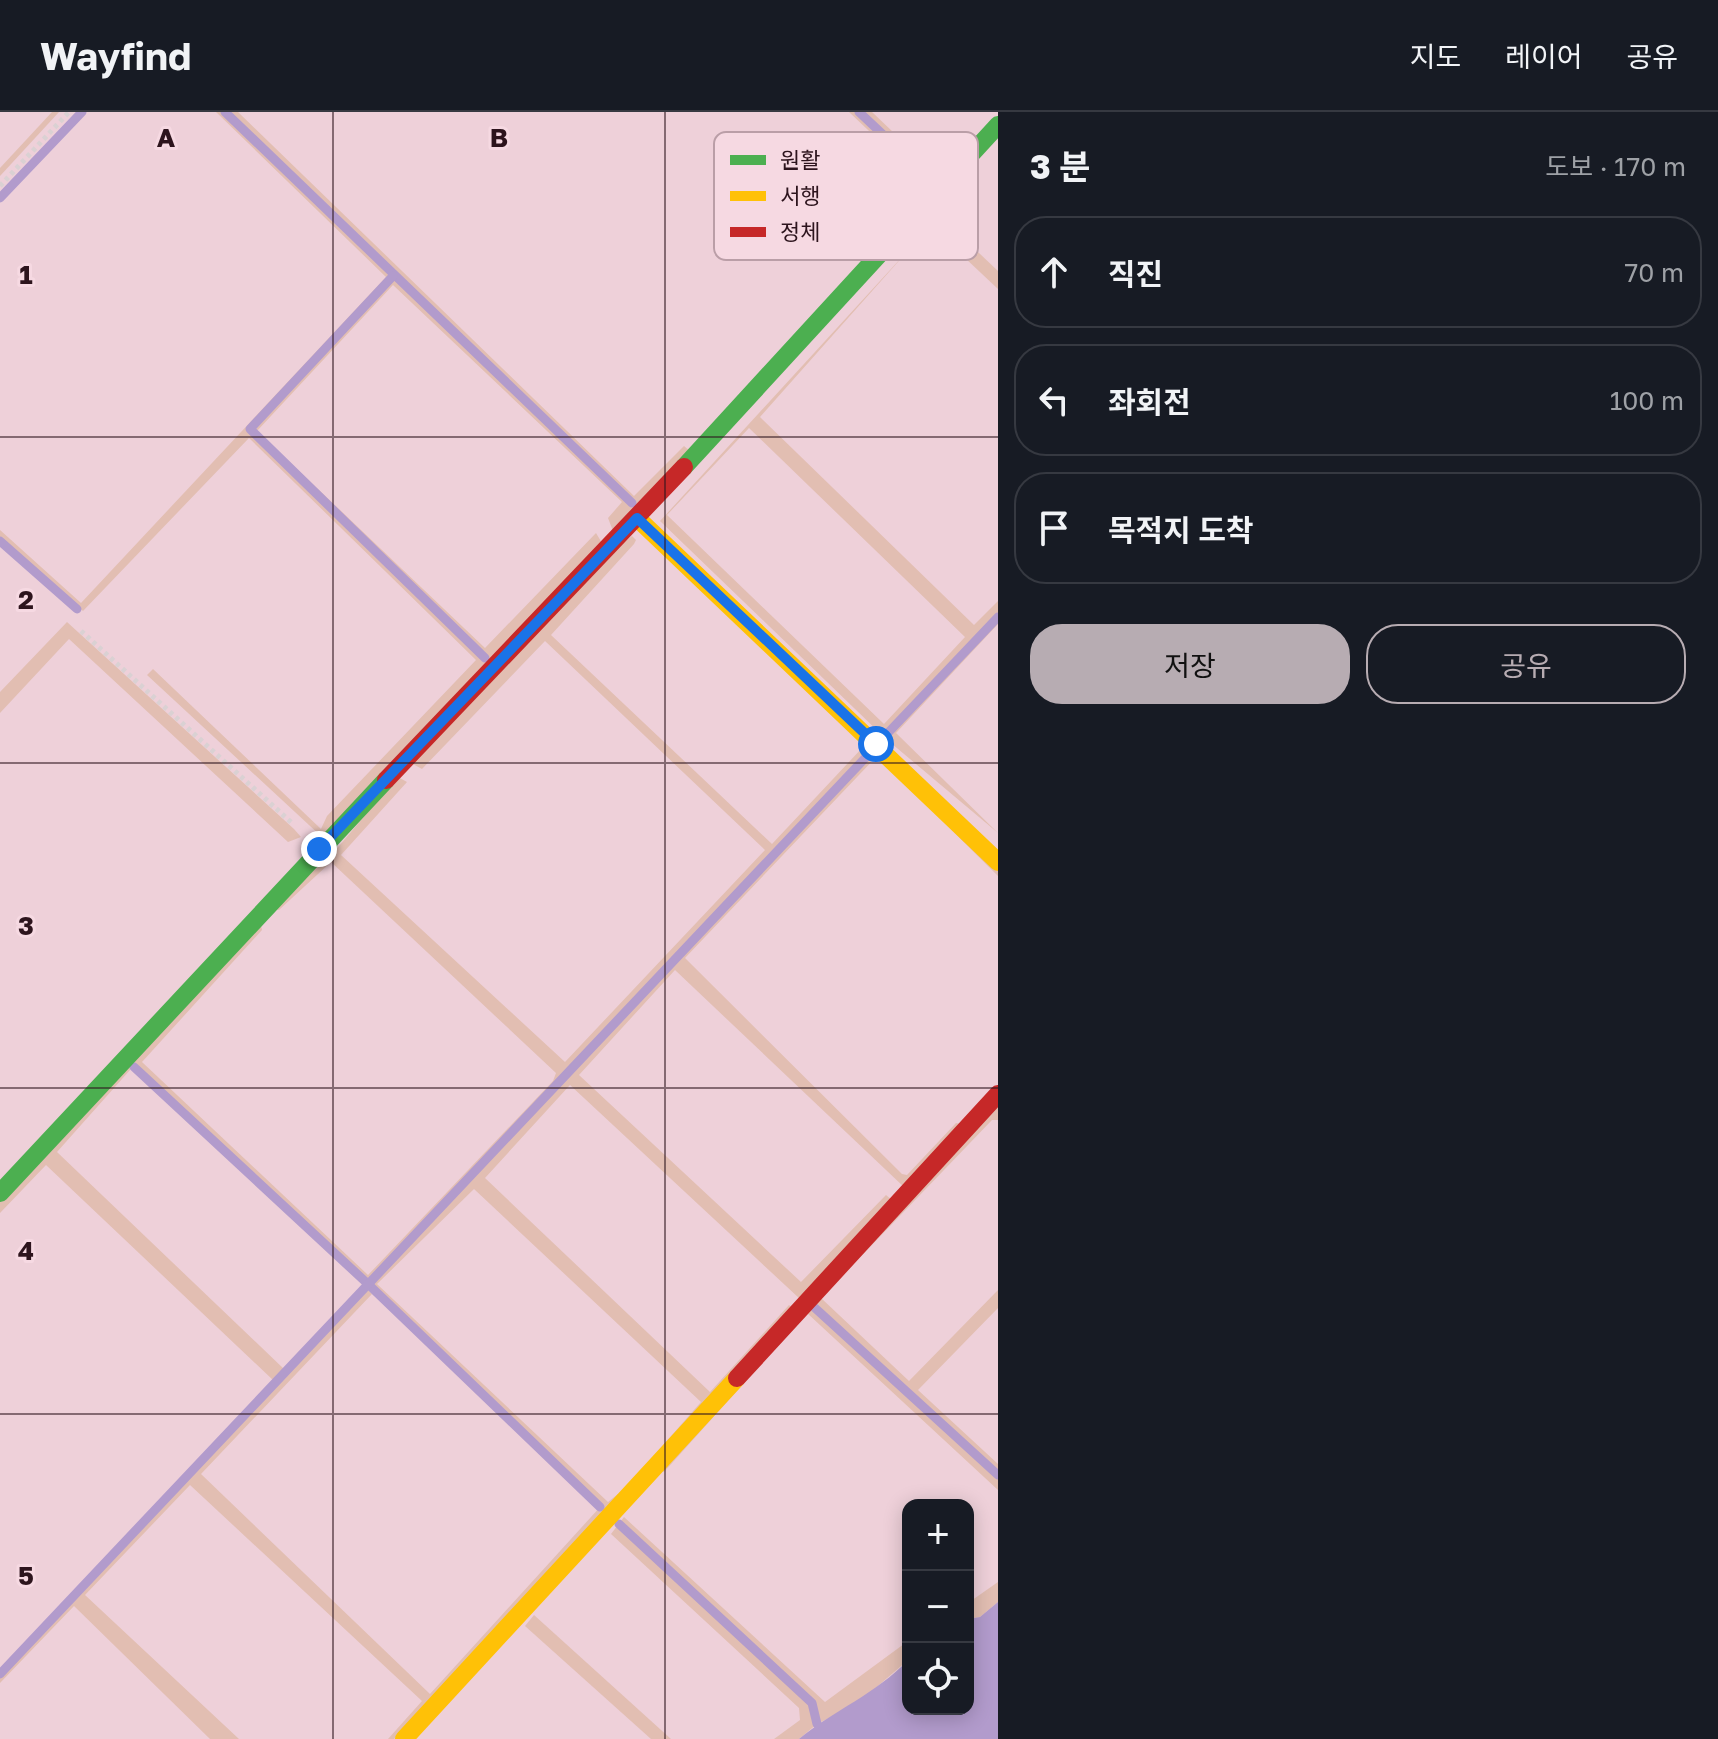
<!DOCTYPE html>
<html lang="ko">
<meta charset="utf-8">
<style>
body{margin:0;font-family:"Golos Text","Noto Sans KR",sans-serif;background:#20242c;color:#f1f3f6}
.controls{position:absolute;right:24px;bottom:24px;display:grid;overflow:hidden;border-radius:16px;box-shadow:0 4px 20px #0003}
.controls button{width:72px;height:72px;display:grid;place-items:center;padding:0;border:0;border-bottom:2px solid #363941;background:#171b24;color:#f1f3f6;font:40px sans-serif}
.stop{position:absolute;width:24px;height:24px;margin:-18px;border:6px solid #1a73e8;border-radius:50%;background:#fff}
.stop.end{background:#1a73e8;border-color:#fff;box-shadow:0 2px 8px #0008}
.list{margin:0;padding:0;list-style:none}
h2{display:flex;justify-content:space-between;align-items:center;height:104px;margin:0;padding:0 32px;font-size:34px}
h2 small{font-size:26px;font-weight:400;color:#9ea1a6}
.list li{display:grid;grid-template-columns:52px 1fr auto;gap:24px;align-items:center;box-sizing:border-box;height:112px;margin:0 16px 16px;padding:0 16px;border:2px solid #363941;border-radius:32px}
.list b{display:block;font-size:30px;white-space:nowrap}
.list em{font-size:26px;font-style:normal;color:#9ea1a6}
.actions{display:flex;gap:16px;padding:24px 32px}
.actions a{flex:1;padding:18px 0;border:2px solid #b7acb2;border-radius:32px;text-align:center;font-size:28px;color:#b7acb2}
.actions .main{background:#b7acb2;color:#111}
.icon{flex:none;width:44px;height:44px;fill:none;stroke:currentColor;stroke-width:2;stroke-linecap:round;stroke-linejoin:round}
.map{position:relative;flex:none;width:998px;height:1627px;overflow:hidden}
header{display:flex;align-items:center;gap:48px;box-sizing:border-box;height:112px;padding:0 40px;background:#171b24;border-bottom:2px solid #363941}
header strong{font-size:38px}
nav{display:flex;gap:44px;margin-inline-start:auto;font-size:28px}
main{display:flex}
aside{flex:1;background:#171b24}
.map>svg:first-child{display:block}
</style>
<header>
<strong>Wayfind</strong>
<nav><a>지도</a><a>레이어</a><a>공유</a></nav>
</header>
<main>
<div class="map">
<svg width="998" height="1627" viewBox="0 0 998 1627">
<rect width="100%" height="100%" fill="#eed0d9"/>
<g fill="#e2beb2" fill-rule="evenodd">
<path d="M52 0H59L0 64V56Z"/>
<path d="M216 0H222L390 164 247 318 480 546 485 547 252 317 393 166 634 391 394 163 229 0H238L634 384 684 334 691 340 613 419 608 406 622 390 393 173 257 319 485 536 596 421 602 431 323 726 147 563 153 557 321 717 327 704 476 548 249 326 83 499 0 425V418L81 491 386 165Z"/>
<path d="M849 0H856L927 67 929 64 860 0H872L939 64 923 70Z"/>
<path d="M941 105 998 159V177L931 114Z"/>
<path d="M913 133 760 305 974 513 998 489V502L883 624 660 409ZM749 316 965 525 884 612 667 403Z"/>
<path d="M632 424 636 428 634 432 551 523 772 732 863 635 869 639 369 1172 134 953 130 952V958L57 1040 285 1258 274 1269 46 1053 0 1101V1088L260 809 262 818 142 950 368 1163 553 969 556 961 331 750 279 798 272 797 333 741 398 665 407 670 341 743 565 950 765 738 545 529 422 657 411 651 603 447Z"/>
<path d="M998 507V512L896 621 998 721 885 626Z"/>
<path d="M67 510 294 717 301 725 288 730 69 527 0 601V580Z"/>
<path d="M874 636 998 758V764L877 644 685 846 902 1062 907 1063 956 1011 966 1013 905 1076 675 858 579 963 801 1170 886 1083 892 1088 800 1187 570 973 485 1066 710 1280 789 1193 793 1196 630 1376 627 1374 701 1290 474 1077 377 1172 608 1390 618 1382 622 1386 394 1627H388L422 1589 190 1373 85 1483 239 1627H210L74 1494 0 1571V1564L368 1178 372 1182 201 1362 430 1582 601 1394 372 1173Z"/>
<path d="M998 993V1008H992L821 1186 909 1269 998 1178V1196L918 1278 998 1352V1360L812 1194 998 1365V1378L807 1201 664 1360 660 1357Z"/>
<path d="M624 1405 825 1590 908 1529V1548L857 1592 817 1612 799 1627H774L800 1608 799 1596 611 1422ZM620 1411 814 1590 817 1610 810 1594 618 1414Z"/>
<path d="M998 1470V1490L980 1505 968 1507V1491Z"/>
<path d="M534 1503 671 1627H651L525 1514Z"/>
</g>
<path fill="#b29bcc" d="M998 1490V1627H799C834 1598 876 1582 908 1548V1597H968V1507L980 1505Z"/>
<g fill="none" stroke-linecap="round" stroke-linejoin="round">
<g stroke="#b29bcc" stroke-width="9">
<path d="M225 0 632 391"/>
<path d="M859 0 929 66"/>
<path d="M0 86 82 0"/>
<path d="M393 164 250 317 485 546"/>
<path d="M0 429 77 497"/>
<path d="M885 624 998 505"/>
<path d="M134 955 369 1173 600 1395"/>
<path d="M815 1196 998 1363"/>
<path d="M619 1412 812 1591 817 1612"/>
<path d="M0 1562 868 643"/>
</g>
<g stroke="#dad1d3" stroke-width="5" stroke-dasharray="4 4" stroke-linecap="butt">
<path d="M0 74 69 0"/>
<path d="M81 519 293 712"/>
</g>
<g stroke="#4caf50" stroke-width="18">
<path d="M684 355 998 13"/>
<path d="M0 1081 386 668"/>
</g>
<g stroke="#ffc107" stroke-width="18">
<path d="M637 406 998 750"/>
<path d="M404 1627 737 1266"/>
</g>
<g stroke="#c62828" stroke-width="18">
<path d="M386 668 684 355"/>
<path d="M737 1266 998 982"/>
</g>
</g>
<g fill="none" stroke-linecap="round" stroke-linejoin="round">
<path stroke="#1a73e8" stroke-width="10" d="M319 737 637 406 876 632"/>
</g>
<path fill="none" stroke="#2d141d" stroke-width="2" stroke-opacity="0.55" d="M333 0V1627M665 0V1627M0 325H998M0 651H998M0 976H998M0 1302H998"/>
<rect x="714" y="20" width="264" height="128" rx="12" fill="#f6d9e2" stroke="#ba9ea7" stroke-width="2"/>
<rect x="730" y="43" width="36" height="10" fill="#4caf50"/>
<rect x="730" y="79" width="36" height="10" fill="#ffc107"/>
<rect x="730" y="115" width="36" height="10" fill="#c62828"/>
<g font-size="22" fill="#2d141d">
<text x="780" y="56">원활</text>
<text x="780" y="92">서행</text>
<text x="780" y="128">정체</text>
</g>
<g font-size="26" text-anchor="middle" font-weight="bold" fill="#2d141d" stroke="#f6d9e2" stroke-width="6" stroke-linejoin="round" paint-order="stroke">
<text x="166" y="35">A</text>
<text x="499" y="35">B</text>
<text x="26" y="172">1</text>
<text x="26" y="497">2</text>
<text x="26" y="823">3</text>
<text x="26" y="1148">4</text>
<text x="26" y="1473">5</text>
</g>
</svg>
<div class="controls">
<button>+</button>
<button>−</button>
<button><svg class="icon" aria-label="locate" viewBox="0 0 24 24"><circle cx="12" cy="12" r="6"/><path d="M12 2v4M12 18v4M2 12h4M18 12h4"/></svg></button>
</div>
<div class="stop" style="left:876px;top:632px"></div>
<div class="stop end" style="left:319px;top:737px"></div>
</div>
<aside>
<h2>3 분<small>도보 · 170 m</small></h2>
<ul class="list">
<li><svg class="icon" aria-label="ahead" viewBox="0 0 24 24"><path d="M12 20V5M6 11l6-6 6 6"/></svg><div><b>직진</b></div><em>70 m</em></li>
<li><svg class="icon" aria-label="left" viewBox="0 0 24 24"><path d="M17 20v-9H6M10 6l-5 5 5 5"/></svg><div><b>좌회전</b></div><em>100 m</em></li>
<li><svg class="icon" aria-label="arrive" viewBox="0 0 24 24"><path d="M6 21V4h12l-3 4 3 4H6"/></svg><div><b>목적지 도착</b></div></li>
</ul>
<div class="actions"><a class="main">저장</a><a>공유</a></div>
</aside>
</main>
